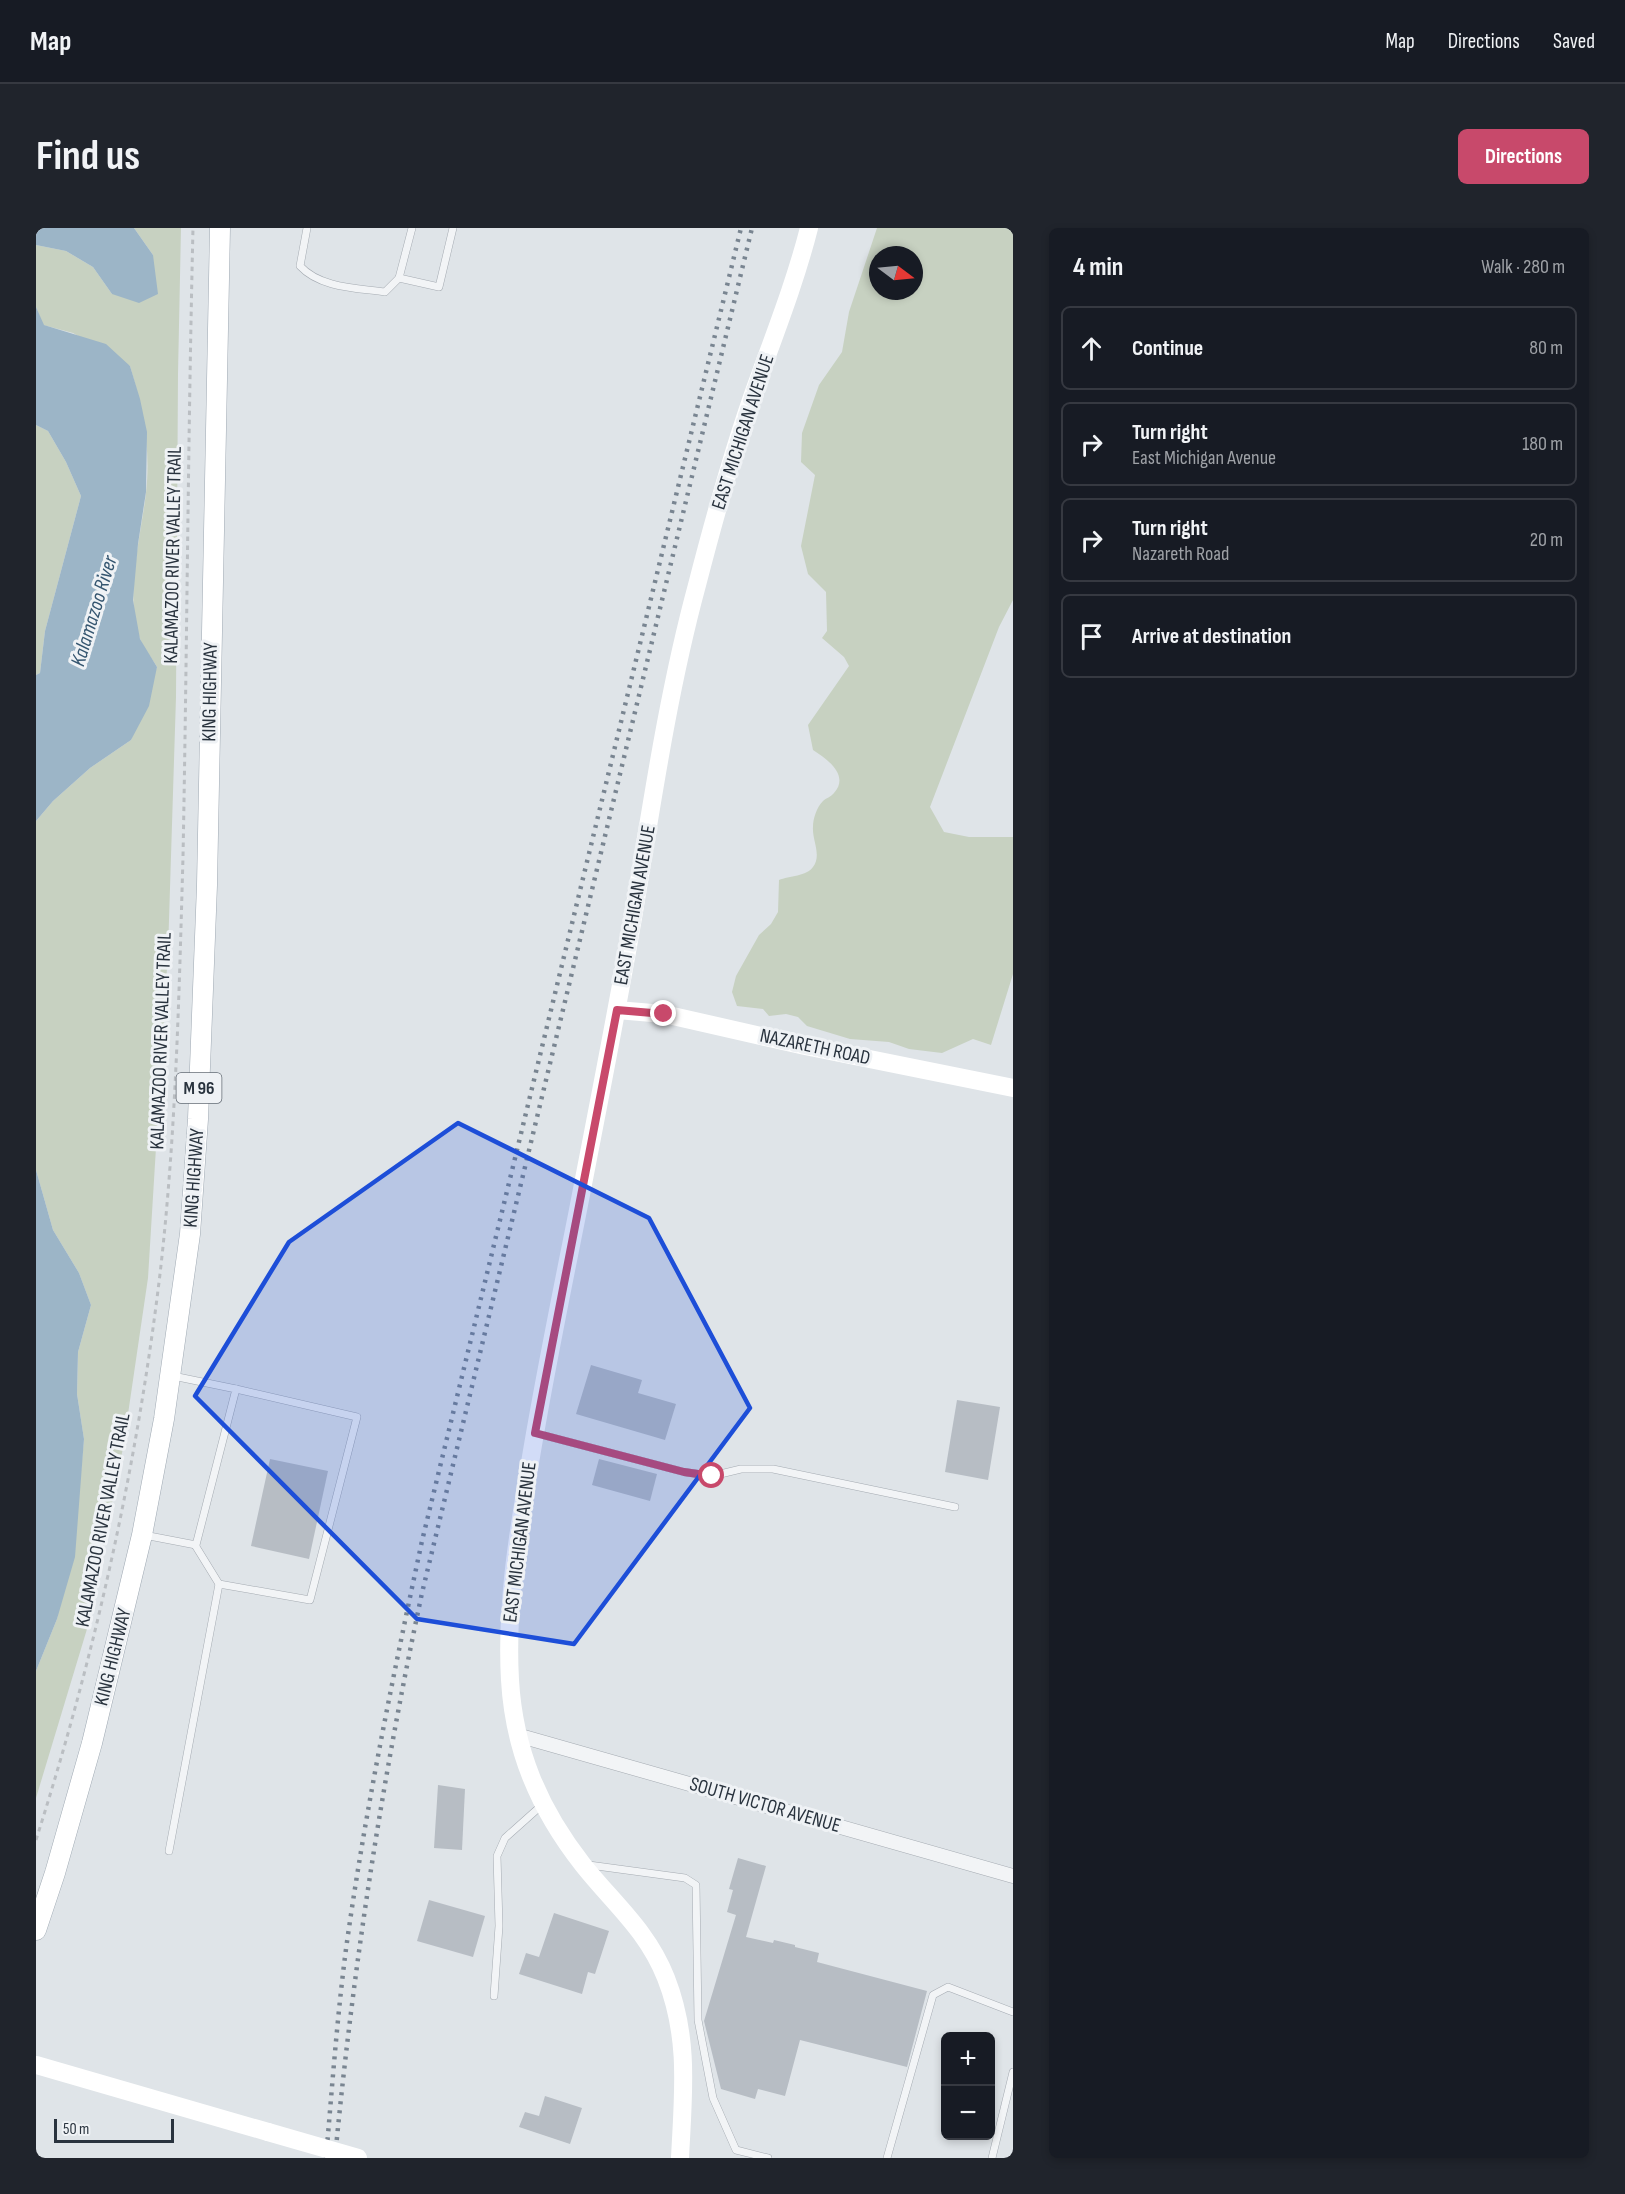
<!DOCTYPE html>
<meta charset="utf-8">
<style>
body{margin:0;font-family:"Sofia Sans Condensed",sans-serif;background:#20242c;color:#f1f3f6}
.controls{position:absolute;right:18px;bottom:18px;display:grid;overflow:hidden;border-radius:9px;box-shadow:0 3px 9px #0003}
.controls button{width:54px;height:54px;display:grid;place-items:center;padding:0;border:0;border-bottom:2px solid #363941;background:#171b24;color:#f1f3f6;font:30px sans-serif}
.compass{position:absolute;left:833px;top:18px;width:54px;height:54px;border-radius:50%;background:#171b24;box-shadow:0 3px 9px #0003;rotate:106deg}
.scale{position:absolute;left:18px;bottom:15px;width:120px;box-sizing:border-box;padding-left:6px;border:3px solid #29333e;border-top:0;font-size:16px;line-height:21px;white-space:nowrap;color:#29333e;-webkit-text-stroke:4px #eff2f5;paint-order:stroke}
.stop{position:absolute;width:18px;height:18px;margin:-14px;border:4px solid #c8496b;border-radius:50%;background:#fff}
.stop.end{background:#c8496b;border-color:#fff;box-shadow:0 2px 6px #0008}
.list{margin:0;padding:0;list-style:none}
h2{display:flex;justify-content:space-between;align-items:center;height:78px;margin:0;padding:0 24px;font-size:26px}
h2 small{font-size:20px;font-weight:400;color:#9ea1a6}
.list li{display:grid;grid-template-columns:39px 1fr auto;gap:18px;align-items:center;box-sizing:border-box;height:84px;margin:0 12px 12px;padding:0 12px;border:2px solid #363941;border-radius:9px}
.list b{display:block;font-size:22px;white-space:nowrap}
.list p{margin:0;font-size:20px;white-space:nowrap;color:#9ea1a6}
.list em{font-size:20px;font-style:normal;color:#9ea1a6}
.icon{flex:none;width:33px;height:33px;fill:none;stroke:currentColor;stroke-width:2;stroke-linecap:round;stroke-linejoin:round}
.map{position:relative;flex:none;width:977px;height:1930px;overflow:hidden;border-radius:9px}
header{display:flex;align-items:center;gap:36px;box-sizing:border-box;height:84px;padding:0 30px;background:#171b24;border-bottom:2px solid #363941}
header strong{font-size:28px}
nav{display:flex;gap:33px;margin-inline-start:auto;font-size:21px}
.intro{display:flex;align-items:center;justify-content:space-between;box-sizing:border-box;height:144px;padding:0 36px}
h1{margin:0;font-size:42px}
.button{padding:15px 27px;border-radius:9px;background:#c8496b;color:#fff;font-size:21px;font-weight:700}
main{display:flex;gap:36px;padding:0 36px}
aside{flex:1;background:#171b24;border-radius:9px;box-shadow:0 3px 9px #0003}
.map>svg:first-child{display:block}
</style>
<header>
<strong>Map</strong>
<nav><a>Map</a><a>Directions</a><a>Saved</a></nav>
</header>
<div class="intro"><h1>Find us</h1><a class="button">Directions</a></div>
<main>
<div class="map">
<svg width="977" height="1930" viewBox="0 0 977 1930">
<rect width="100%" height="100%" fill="#dfe4e8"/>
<g fill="#c7d1c1" fill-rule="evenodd">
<path d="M98 0H145L142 146 140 469 132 724 112 1050 87 1220 51 1401 0 1570V1443L21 1391 43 1264 48 1211 41 1166 42 1124 55 1077 43 1045 17 1002 0 942V593L17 573 54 540 95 512 121 439C116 430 108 421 104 411 88 369 105 308 110 265 115 219 107 182 94 138L37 105 7 97 0 79V17L30 23 57 39 76 66 117 27Z"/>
<path d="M841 0H977V372L963 399 894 579 908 604 933 609H977V746L955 817 937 811 906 825 873 821 853 814 814 811 771 798 762 789 750 786 733 788 727 781 701 778 696 764 700 748 723 707 735 696 742 684 743 652C753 648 771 648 777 639 786 627 776 612 777 599 777 590 781 579 787 573 790 570 795 569 798 565 814 547 791 531 777 522L772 497 813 438 808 429 786 410 791 403 790 364 772 346 765 318 779 247 765 234 766 205 783 157 806 124 813 84ZM842 27H878V63H842Z"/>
<path d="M0 197 12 203 30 234 45 268 9 403 4 445 0 447Z"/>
</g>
<g fill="#9cb5c7">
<path d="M0 0H98L117 27 122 66 103 75 76 66 57 39 30 23 0 17Z"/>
<path d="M0 79 8 97 70 116 94 138 104 171 111 204 110 264 102 316 97 372 104 411 121 439 113 478 95 512 54 540 17 573 0 593V447L4 445 9 403 45 268 30 234 12 203 0 197Z"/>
<path d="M0 942 17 1002 43 1045 55 1077 42 1124 41 1166 48 1211 39 1329 21 1391 0 1443Z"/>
</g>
<g fill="#b7bdc4">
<path d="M555 1137 606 1152 602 1165 640 1176 629 1212 540 1186Z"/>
<path d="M921 1172 964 1179 952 1252 909 1244Z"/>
<path d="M234 1231 292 1243 273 1331 215 1318Z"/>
<path d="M563 1231 621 1246 614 1273 556 1257Z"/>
<path d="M402 1557 429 1561 426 1622 398 1620Z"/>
<path d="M702 1630 730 1638 710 1709 737 1715 738 1712 759 1717V1719L783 1725 781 1734 891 1763 871 1839 764 1812 749 1868 722 1861 719 1871 685 1861 668 1793 700 1687 691 1684 697 1662 693 1661Z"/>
<path d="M393 1672 449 1688 437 1729 381 1713Z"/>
<path d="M518 1685 573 1703 559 1746 552 1744 546 1766 483 1746 490 1725 503 1729Z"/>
<path d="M509 1868 546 1880 534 1916 483 1899 489 1884 503 1888Z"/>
</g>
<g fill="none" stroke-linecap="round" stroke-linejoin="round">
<g stroke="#a5abb2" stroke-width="8">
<g id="lane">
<path d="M271 0 264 38C284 60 321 60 349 64L363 50 403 59 417 0"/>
<path d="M363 50 376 0"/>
<path d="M499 1205 648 1244 676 1248 705 1241H737L919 1279"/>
<path d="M108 1307 160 1317 200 1161 137 1148"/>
<path d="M159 1317 183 1356"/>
<path d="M133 1623 183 1356 274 1372 321 1189 200 1161"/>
<path d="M553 1637 649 1650 660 1657 662 1792 677 1870 700 1922 732 1930"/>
<path d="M458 1768 463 1698 461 1628 469 1610 506 1577"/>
<path d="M851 1930 897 1767 912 1759 977 1784"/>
<path d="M956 1930 977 1844"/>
</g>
</g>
<g stroke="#a5abb2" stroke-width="15">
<path id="street" d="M481 1507 977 1648"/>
</g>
<g stroke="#9fa9b3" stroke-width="21">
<path id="primary" d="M0 1702 19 1645 56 1515 106 1307 128 1191 154 1006 162 891 171 657 184 0"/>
</g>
<path stroke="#babec2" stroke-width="3" stroke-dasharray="4.5 4.5" stroke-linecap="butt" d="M0 1612C59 1427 101 1238 124 1046 140 907 143 768 147 629 151 420 152 210 157 0"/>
<use href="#lane" stroke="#f2f4f6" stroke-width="7"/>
<use href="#street" stroke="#f2f4f6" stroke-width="14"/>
<g stroke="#fff" stroke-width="18">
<path d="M581 782 628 786 769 818 977 860"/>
<path d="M0 1837 232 1904"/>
<path d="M644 1930C647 1867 654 1811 630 1750 611 1702 578 1676 547 1637 503 1581 478 1522 474 1452 470 1381 481 1310 493 1241 507 1154 525 1068 542 982 561 883 581 784 598 684 616 575 632 464 661 357 677 295 694 233 715 172 735 115 758 59 773 0"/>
</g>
<use href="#primary" stroke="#fff" stroke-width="20"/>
<g stroke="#798591" stroke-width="4.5" stroke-dasharray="3 6" stroke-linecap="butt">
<path d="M290 1930C296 1861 301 1790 310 1721 329 1584 357 1448 386 1313L705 0"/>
<path d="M299 1930C317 1740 346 1552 386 1365L716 0"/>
</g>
<path stroke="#fff" stroke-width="18" d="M232 1904 322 1930"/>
</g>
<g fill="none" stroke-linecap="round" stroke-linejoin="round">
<path stroke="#c8496b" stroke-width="8" d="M628 786 581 782 499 1205 648 1244 676 1248"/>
</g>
<path fill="#1d4ed8" fill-opacity="0.2" stroke="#1d4ed8" stroke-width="4.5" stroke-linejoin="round" d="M422 895 613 990 714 1180 538 1416 381 1391 159 1168 253 1014Z"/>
<g text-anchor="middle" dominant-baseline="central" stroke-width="6" stroke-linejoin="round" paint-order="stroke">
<rect fill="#eff2f5" stroke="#646c75" stroke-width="1.5" x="140.5" y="845" width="45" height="30" rx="4.5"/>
<g font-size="18" font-weight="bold" fill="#29333e">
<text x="163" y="860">M 96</text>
</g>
<g font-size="20" fill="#29333e" stroke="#eff2f5">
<text transform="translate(707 204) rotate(-72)">EAST MICHIGAN AVENUE</text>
<text transform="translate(137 327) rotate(-89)">KALAMAZOO RIVER VALLEY TRAIL</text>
<text transform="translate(174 464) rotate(-89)">KING HIGHWAY</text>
<text transform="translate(599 677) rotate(-80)">EAST MICHIGAN AVENUE</text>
<text transform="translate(125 813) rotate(-88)">KALAMAZOO RIVER VALLEY TRAIL</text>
<text transform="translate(779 819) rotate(12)">NAZARETH ROAD</text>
<text transform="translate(158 950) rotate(-86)">KING HIGHWAY</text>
<text transform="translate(67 1292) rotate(-79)">KALAMAZOO RIVER VALLEY TRAIL</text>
<text transform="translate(484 1314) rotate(-83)">EAST MICHIGAN AVENUE</text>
<text transform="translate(77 1429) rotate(-76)">KING HIGHWAY</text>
<text transform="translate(729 1577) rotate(16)">SOUTH VICTOR AVENUE</text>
</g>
<g font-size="21" font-style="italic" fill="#355670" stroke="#eff2f5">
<text transform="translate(58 383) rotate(-73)">Kalamazoo River</text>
</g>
</g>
</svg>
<div class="controls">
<button>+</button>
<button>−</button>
</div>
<svg class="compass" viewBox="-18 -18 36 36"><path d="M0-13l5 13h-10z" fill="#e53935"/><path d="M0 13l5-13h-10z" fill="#9ea1a6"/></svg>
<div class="scale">50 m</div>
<div class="stop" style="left:676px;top:1248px"></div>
<div class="stop end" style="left:628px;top:786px"></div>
</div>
<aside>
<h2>4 min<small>Walk · 280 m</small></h2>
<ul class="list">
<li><svg class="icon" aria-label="ahead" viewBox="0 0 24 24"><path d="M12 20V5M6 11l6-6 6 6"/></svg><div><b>Continue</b></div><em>80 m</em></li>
<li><svg class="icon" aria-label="right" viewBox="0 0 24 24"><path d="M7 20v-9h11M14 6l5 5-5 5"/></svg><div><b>Turn right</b><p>East Michigan Avenue</p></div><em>180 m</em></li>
<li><svg class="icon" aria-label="right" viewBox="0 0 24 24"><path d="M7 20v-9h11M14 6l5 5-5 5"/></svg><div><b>Turn right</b><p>Nazareth Road</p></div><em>20 m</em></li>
<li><svg class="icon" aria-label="arrive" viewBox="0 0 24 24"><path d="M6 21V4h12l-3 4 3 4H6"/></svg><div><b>Arrive at destination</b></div></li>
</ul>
</aside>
</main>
